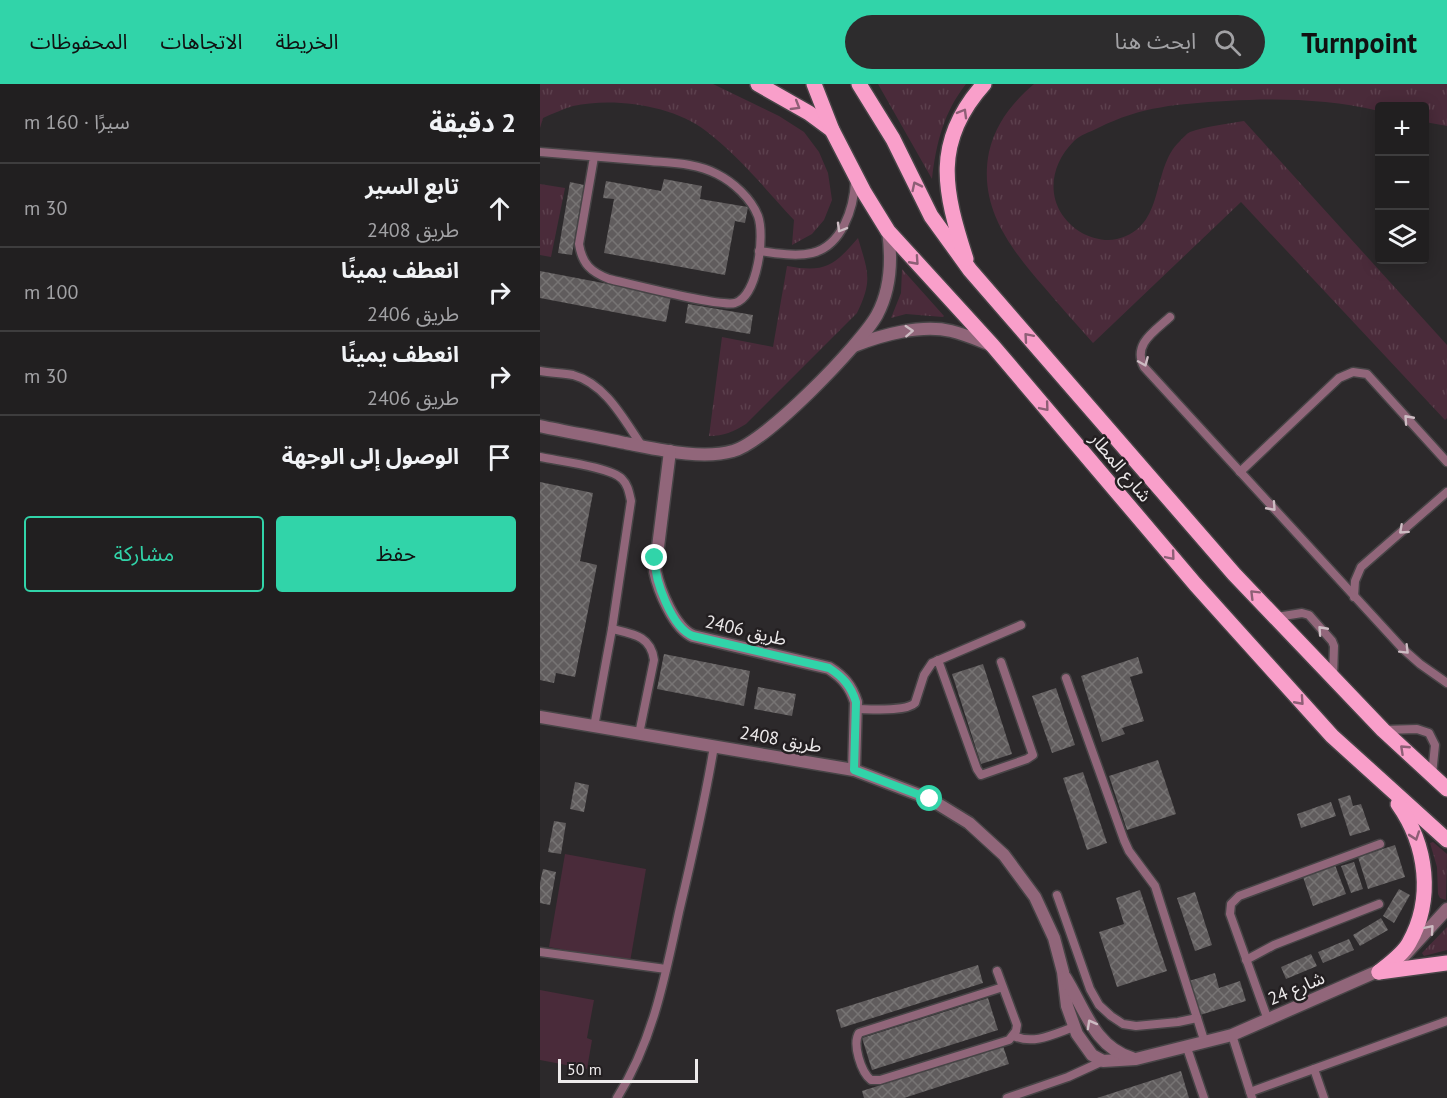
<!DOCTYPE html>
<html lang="ar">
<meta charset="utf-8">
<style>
body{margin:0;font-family:"PT Sans","Noto Sans Arabic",sans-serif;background:#2d2c2d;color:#f1f3f6;direction:rtl}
.controls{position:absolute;right:18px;top:18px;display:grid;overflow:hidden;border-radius:6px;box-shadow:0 3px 15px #0003}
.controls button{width:54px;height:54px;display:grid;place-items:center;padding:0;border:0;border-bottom:2px solid #3e3d3e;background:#211f20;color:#f1f3f6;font:30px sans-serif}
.scale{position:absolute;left:18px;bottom:15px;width:140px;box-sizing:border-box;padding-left:6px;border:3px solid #edeaeb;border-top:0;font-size:16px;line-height:21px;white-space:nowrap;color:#edeaeb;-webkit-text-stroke:4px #231f21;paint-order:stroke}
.stop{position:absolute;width:18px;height:18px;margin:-14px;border:4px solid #31d4a9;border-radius:50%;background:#fff}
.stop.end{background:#31d4a9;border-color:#fff;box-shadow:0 2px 6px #0008}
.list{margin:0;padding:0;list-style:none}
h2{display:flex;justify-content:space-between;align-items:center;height:78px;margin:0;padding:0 24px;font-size:26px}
h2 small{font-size:20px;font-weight:400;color:#a2a2a5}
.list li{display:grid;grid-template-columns:39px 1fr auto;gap:18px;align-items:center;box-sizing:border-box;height:84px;padding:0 24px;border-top:2px solid #3e3d3e}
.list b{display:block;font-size:22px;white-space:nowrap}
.list p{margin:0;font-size:20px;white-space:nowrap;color:#a2a2a5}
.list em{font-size:20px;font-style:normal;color:#a2a2a5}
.actions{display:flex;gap:12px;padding:18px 24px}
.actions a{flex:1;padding:14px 0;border:2px solid #31d4a9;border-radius:6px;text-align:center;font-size:21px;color:#31d4a9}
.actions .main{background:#31d4a9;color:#111}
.icon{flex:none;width:33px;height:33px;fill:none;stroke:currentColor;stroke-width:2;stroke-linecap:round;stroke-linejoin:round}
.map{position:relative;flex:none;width:907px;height:1014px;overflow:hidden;direction:ltr}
header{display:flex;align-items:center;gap:36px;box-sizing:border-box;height:84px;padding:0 30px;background:#31d4a9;color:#111}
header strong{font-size:28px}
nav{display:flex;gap:33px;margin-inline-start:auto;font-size:21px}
.search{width:420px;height:54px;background:#2d2c2d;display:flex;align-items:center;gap:15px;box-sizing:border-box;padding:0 21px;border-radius:33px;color:#a2a2a5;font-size:22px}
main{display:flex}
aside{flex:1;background:#211f20}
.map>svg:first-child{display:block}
</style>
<header>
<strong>Turnpoint</strong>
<div class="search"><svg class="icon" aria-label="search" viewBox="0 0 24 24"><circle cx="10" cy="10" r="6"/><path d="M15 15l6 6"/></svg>ابحث هنا</div>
<nav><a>الخريطة</a><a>الاتجاهات</a><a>المحفوظات</a></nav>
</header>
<main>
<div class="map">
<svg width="907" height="1014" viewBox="0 0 907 1014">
<defs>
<pattern id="grass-tufts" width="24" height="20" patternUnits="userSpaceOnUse" patternTransform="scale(1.5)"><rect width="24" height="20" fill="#4a2b3a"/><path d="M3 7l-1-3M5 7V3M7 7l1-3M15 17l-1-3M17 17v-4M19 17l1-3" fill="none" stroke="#5c404d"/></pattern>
<pattern id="building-cross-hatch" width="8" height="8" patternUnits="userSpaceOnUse" patternTransform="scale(1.5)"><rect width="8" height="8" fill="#605c5d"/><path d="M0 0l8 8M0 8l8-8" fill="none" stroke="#777474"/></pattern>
</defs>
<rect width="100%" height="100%" fill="#2c292b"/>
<g fill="url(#grass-tufts)">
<path d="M0 0H173L239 32 264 48 279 68 288 89 292 116 284 136 272 150 252 161 254 136C226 106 199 72 166 47 133 21 73 13 33 22 23 25 12 30 3 34L0 44Z"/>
<path d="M338 0H426C404 28 396 59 392 95Z"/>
<path d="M494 0H907V42L885 38 884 22H840L839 27C788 15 738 14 686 17 638 20 602 22 558 44 550 48 540 51 534 57 505 86 506 127 542 149 552 154 565 158 577 155 627 143 610 85 640 57 643 54 646 50 650 48 666 42 687 40 704 37L907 261V334L905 336 701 118 553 259C537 241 520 222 504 203 470 164 438 123 449 68 456 39 472 19 494 0Z"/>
<path d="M0 100 25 104 11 173 0 171Z"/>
<path d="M318 154C328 188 333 196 317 229L206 340C193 348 184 352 169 352L182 253 233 263 247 182C285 189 294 182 318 154Z"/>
<path d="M362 185 404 232 403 233 366 230 351 234 361 209Z"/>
<path d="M893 758 907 770 906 816 900 814 898 810 897 783 890 759Z"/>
<path d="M907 843V866L884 872 882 869Z"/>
</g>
<g fill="#4a2b3a">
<path d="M25 770 106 785 90 878 9 863Z"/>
<path d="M0 906 54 916 47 954 52 956 47 985 0 976Z"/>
</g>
<g fill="url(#building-cross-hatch)">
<path d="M124 95 162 102 160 115 208 123 205 139 195 137 185 191 64 169 74 115 63 114 66 97 121 107Z"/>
<path d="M30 98 44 101 32 171 18 169Z"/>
<path d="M0 187 131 212 126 238 0 214Z"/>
<path d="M148 220 213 231 210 250 145 239Z"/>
<path d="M0 398 53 409 40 477 57 481 35 593 16 589 14 599 0 596Z"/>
<path d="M124 570 210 587 204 622 117 605Z"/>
<path d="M598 573 603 589 590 593 604 637 582 644 585 650 562 658 541 592Z"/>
<path d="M443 580 472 670 441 680 412 590Z"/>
<path d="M218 603 256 610 252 632 214 625Z"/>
<path d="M516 604 535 661 512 669 492 612Z"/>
<path d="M618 676 636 730 587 746 569 692Z"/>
<path d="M543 688 567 759 547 766 523 694Z"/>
<path d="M35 698 49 701 44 728 30 725Z"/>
<path d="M810 711 813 722 821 720 830 746 810 752 798 715Z"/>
<path d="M791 718 796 732 761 744 757 730Z"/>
<path d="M14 737 26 739 21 770 8 768Z"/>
<path d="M855 761 865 793 828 805 818 773Z"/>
<path d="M814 778 823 805 811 809 801 782Z"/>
<path d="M795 781 806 810 773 822 763 793Z"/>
<path d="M3 785 16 788 10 821 0 819V799Z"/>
<path d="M859 805 870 811 854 839 843 832Z"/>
<path d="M600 806 627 887 577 903 559 848 584 840 576 814Z"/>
<path d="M655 808 672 861 655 867 637 814Z"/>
<path d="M841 834 848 846 820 862 813 851Z"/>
<path d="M809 855 814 866 783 879 778 868Z"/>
<path d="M771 870 777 882 746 895 741 883Z"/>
<path d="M438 881 443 899 301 944 296 926Z"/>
<path d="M675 889 679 904 700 897 706 917 660 931 649 897Z"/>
<path d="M448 914 458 946 332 986 322 954Z"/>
<path d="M463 962 469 980 364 1014H324L322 1007Z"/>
<path d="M641 987 649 1014H557Z"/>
</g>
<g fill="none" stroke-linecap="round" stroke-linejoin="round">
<g stroke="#474446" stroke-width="11">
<g id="lane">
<path d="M0 68C37 71 73 74 110 77 132 79 156 79 177 90 193 98 211 114 218 132 225 151 218 212 195 219 179 223 91 200 69 195 51 188 42 180 39 160L54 73"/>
<path d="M219 167C236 169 255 173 272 169 302 162 314 124 315 97"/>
<path d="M630 233C615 247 592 260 604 283L863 565 880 580 907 599"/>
<path d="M0 287C11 289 23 289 33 291 66 300 84 336 102 362"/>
<path d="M0 373C18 377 71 383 82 395 88 401 89 408 91 417L72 545 54 643"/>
<path d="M700 388 799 294 813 288 827 290 907 378"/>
<path d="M814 513 815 497 821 483 907 408"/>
<path d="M737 533 762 529 769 531 792 557 794 562 793 594"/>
<path d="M72 545C93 550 111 552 114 576L99 650"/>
<path d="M398 576 437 685 441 691 487 675 493 671 461 578"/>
<path d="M526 594 584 756 589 767 615 802 665 959"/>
<path d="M316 625C330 625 366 628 375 619L384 591 392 579 481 541"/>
<path d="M843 646 877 645 889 649 895 661 892 691"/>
<path d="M517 811 550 905 559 921 571 932 583 940 596 942 638 938 657 934"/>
<path d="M0 868 126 885"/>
<path d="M706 876 734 861 839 820"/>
<path d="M457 887 477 941 476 947 469 956 340 996H331C321 988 312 960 319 949L463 903"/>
<path d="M728 936 690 830 691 820 699 812 840 760"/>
<path d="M692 951 712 1014"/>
<path d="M474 952C494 961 514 950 534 943"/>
<path d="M647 964 664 1014"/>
<path d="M774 985 784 1014"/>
<path d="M710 1008 907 937"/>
<path d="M77 1014C113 957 125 893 139 828 152 773 165 718 174 662"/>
<path d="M467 1014 528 993 563 977"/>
</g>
</g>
<g stroke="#474446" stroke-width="15">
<g id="street">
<path d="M314 262C341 251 381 240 411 247 424 250 438 256 451 261"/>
<path d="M0 342C28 348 57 353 85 359 117 365 161 376 193 367 225 359 321 260 337 231 351 205 352 175 348 147"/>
<path d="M130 367 115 487C119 506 134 544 153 552L289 584C303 593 311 602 316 618L314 686"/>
<path d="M0 633 314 686 390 715 429 739 464 771 495 813 514 854 523 888 527 922 537 950 552 971 563 977 596 975 692 951 845 884"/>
<path d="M865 871 907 825"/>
<path d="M525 893C544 923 554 963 592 974"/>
</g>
</g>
<g stroke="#474446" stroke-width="18">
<g id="primary">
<path d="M218 0 269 29 292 46"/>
<path d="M274 0 292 46 324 108 348 147 453 262 655 500 792 652 907 756"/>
<path d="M319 0 353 55 391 132 430 186 694 490 843 646 907 705"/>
<path d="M426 175C404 107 392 58 444 0"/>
<path d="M839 888C849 880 863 870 869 859 894 815 887 761 858 720"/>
<path d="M839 888 907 879"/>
</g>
</g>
<use href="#lane" stroke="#91667a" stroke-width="8"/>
<use href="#street" stroke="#91667a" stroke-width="12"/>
<use href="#primary" stroke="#f99fca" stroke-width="15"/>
</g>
<defs><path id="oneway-chevron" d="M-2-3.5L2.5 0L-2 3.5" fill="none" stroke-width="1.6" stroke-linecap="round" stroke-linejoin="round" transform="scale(1.5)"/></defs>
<g stroke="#8e5f76">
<use href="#oneway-chevron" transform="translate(256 22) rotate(31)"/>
<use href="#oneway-chevron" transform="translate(423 29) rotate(-60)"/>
<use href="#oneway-chevron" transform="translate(376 102) rotate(-116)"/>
<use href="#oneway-chevron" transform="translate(375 177) rotate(48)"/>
<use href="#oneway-chevron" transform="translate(488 253) rotate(-131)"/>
<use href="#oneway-chevron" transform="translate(505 323) rotate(50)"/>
<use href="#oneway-chevron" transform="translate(631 472) rotate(50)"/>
<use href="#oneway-chevron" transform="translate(714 510) rotate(-135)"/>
<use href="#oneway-chevron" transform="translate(760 617) rotate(48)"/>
<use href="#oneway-chevron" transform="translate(864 665) rotate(-137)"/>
<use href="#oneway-chevron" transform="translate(875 752) rotate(71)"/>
</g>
<g stroke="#cdbcc3">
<use href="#oneway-chevron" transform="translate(301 144) rotate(120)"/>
<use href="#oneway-chevron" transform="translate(369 247) rotate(-3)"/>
<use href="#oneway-chevron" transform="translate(604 278) rotate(67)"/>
<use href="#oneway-chevron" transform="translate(868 335) rotate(-132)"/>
<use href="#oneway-chevron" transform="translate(732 423) rotate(48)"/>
<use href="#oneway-chevron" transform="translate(863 446) rotate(138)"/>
<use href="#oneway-chevron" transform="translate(782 546) rotate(-132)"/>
<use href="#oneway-chevron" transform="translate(865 566) rotate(45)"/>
<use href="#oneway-chevron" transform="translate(890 845) rotate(-49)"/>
<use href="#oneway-chevron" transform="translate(551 940) rotate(-119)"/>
</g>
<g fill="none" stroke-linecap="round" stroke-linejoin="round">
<path stroke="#31d4a9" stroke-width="8" d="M115 474C114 496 132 544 153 552L289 584C303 593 311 602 316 618L314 686 390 715"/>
</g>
<g text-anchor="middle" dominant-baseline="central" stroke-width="5" stroke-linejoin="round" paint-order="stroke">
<g font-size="18" fill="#edeaeb" stroke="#231f21">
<text transform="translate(581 383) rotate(50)">شارع المطار</text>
<text transform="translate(206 546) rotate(13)">طريق 2406</text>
<text transform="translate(241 655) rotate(10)">طريق 2408</text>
<text transform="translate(756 904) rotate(-23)">شارع 24</text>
</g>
</g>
</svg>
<div class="controls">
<button>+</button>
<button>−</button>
<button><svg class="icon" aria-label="layers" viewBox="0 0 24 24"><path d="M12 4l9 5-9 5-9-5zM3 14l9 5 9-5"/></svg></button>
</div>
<div class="scale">50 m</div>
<div class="stop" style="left:390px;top:715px"></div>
<div class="stop end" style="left:115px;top:474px"></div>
</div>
<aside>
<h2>2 دقيقة<small>سيرًا · 160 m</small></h2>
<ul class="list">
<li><svg class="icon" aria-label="ahead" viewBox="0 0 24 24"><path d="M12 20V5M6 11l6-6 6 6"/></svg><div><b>تابع السير</b><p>طريق 2408</p></div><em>30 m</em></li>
<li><svg class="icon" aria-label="right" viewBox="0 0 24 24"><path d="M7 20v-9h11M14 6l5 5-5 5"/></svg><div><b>انعطف يمينًا</b><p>طريق 2406</p></div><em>100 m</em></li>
<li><svg class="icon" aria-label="right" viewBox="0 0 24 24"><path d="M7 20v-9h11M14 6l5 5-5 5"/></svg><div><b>انعطف يمينًا</b><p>طريق 2406</p></div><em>30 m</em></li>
<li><svg class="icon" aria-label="arrive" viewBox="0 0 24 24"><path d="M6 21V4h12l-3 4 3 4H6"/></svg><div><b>الوصول إلى الوجهة</b></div></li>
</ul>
<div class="actions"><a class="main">حفظ</a><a>مشاركة</a></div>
</aside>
</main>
